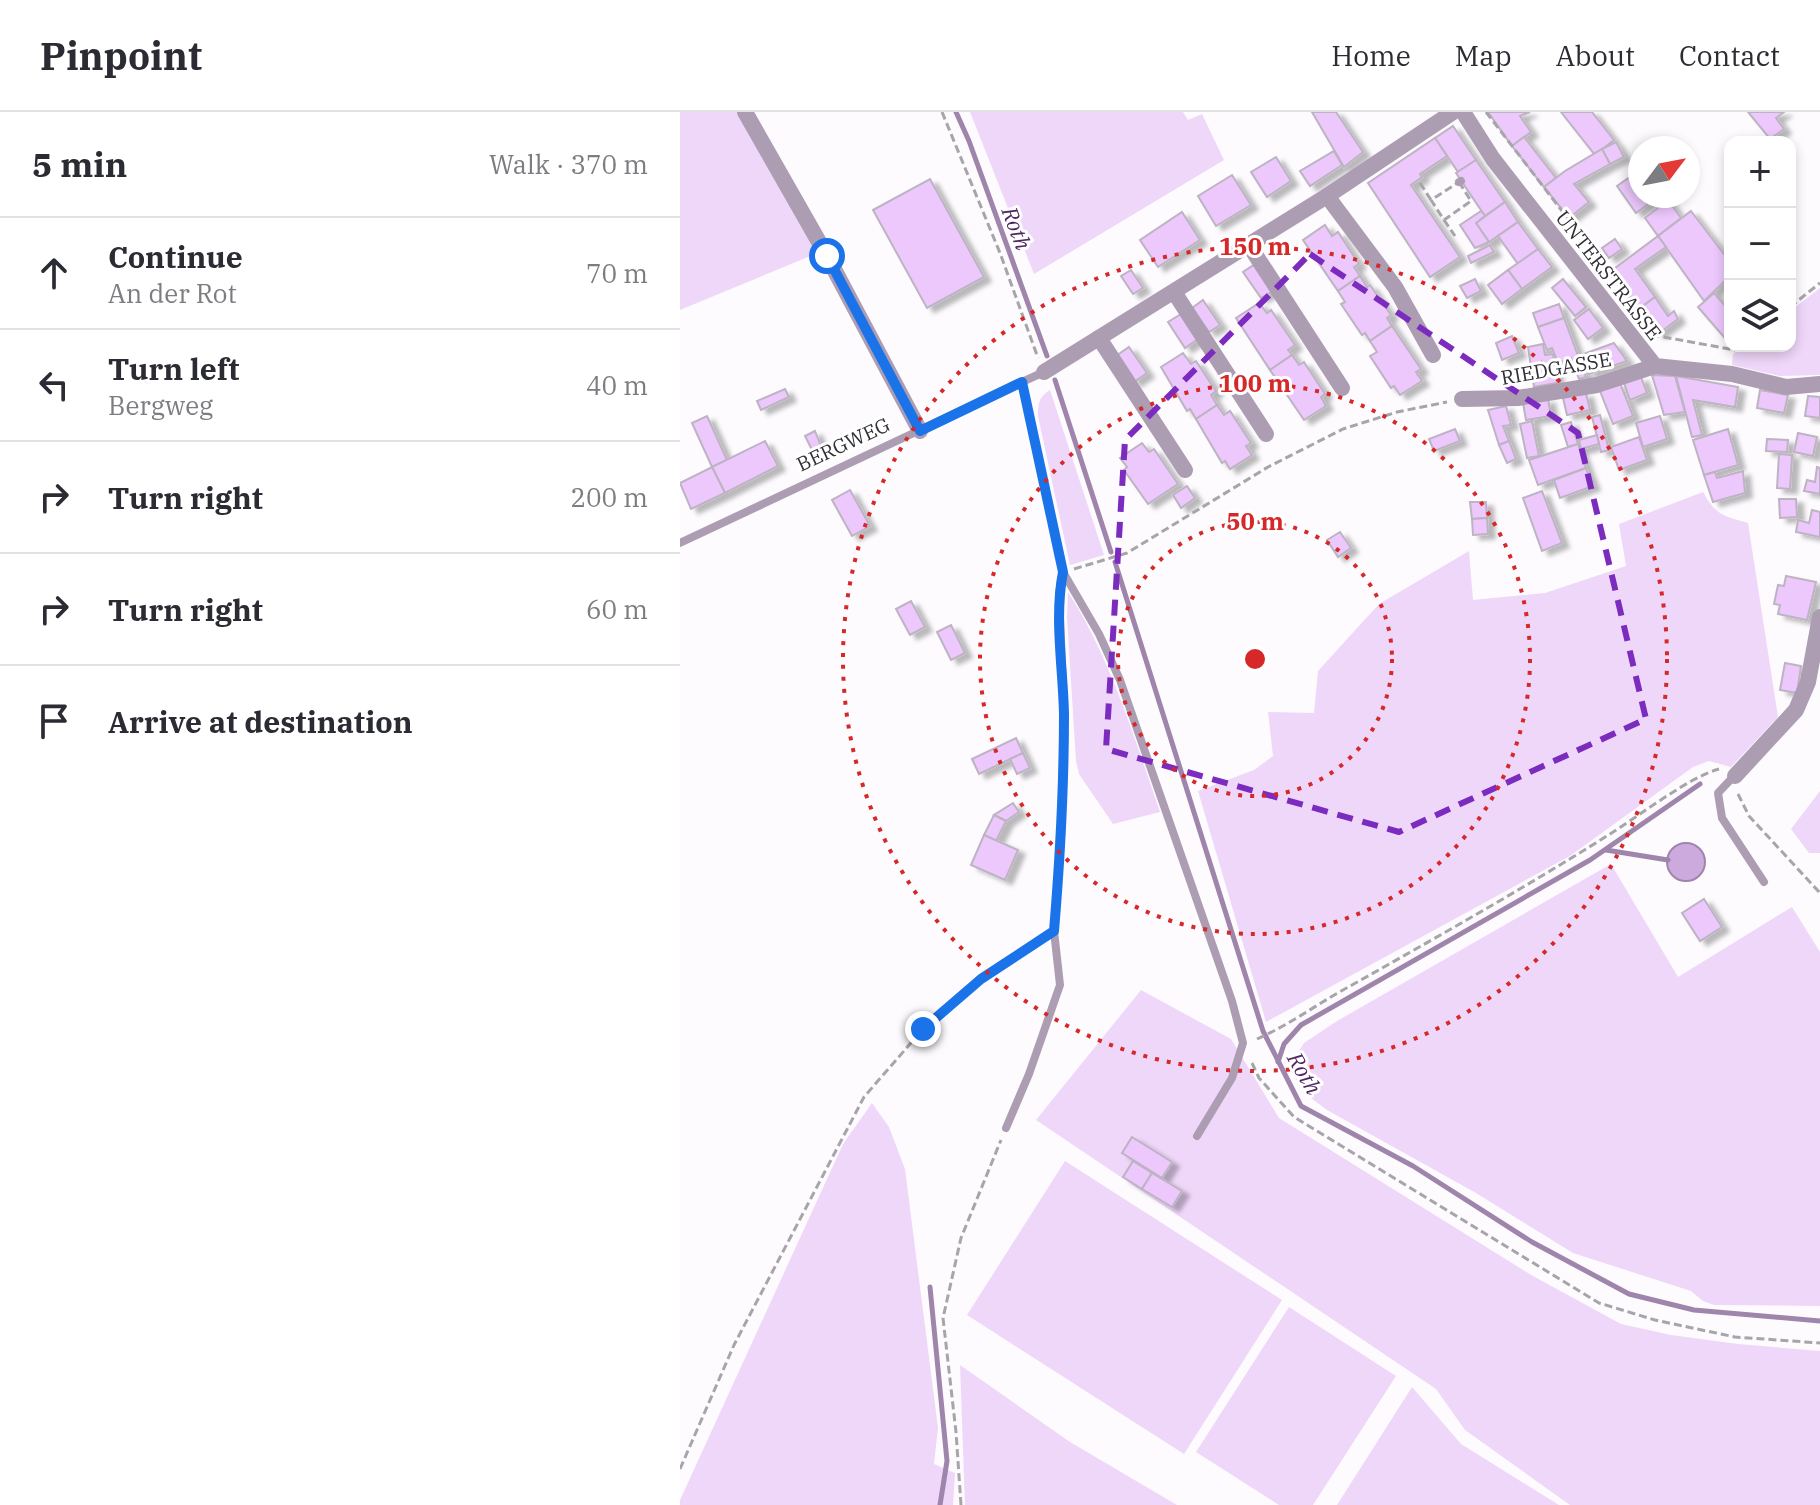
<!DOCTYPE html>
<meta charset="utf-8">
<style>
body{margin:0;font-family:"IBM Plex Serif",serif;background:#f2f2f3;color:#2b2b33}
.controls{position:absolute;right:24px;top:24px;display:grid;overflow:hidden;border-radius:16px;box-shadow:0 4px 12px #0003}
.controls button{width:72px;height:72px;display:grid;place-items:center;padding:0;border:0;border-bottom:2px solid #e1e1e2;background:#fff;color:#2b2b33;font:40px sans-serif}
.compass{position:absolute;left:948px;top:24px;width:72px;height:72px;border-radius:50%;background:#fff;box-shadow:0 4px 12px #0003;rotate:58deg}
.stop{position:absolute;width:24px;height:24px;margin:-18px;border:6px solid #1a73e8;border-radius:50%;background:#fff}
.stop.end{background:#1a73e8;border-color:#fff;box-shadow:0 2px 8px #0008}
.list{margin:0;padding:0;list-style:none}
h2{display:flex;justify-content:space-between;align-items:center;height:104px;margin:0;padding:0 32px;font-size:34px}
h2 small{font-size:26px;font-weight:400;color:#7c7c81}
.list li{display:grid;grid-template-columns:52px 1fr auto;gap:24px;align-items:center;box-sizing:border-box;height:112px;padding:0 32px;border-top:2px solid #e1e1e2}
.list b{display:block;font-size:30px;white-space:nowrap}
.list p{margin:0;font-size:26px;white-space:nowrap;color:#7c7c81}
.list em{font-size:26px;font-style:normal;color:#7c7c81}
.icon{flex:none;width:44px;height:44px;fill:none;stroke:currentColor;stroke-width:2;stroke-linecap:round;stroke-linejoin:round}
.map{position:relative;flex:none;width:1140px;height:1393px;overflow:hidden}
header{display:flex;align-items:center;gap:48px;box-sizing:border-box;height:112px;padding:0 40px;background:#fff;border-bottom:2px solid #e1e1e2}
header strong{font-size:38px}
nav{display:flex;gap:44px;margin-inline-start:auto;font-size:28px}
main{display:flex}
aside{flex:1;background:#fff}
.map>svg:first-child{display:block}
</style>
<header>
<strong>Pinpoint</strong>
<nav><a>Home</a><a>Map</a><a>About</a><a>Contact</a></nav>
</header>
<main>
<aside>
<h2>5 min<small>Walk · 370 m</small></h2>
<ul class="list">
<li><svg class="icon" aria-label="ahead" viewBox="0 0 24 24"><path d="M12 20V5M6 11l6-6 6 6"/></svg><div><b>Continue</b><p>An der Rot</p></div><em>70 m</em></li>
<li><svg class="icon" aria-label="left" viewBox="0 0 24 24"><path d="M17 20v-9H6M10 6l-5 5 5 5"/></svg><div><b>Turn left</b><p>Bergweg</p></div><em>40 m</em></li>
<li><svg class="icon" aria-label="right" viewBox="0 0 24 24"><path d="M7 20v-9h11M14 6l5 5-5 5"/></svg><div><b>Turn right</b></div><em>200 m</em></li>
<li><svg class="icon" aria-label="right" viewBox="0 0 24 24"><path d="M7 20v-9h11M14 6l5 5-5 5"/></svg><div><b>Turn right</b></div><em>60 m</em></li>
<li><svg class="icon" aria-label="arrive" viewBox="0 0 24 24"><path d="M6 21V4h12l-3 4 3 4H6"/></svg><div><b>Arrive at destination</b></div></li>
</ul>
</aside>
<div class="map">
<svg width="1140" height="1393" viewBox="0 0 1140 1393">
<defs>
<filter id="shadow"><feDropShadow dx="7" dy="4.5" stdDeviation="2" flood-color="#0004"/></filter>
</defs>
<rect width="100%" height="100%" fill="#fdfbfe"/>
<g fill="#efd7fa">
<path d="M0 0H58L140 140 0 198Z"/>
<path d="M290 0H503L508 8 522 2 544 48 354 162Z"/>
<path d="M1140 176V263L1100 264 1052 253 1053 242 1064 234H1110V199Z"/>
<path d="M370 278 424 443 390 453 358 304C358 291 359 285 370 278Z"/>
<path d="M1023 380C1036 403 1043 404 1068 411L1098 605 1051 655 1029 649 1013 655 890 744 586 910 518 679 574 658 593 644 588 600 634 601 638 559 699 492 789 439 793 488 865 481 946 454 939 412Z"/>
<path d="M388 480C431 547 454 625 480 700L433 712 399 662 396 649 387 505Z"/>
<path d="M1140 679V741H1129L1111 717Z"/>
<path d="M931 752 998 865 1112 795 1140 840V1194L1034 1193 1023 1189 1011 1179 893 1141 796 1081 647 998 623 980 613 962 614 947 624 931 657 909Z"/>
<path d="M461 878 551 927 599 1006 853 1164 941 1212 991 1223 1058 1232 1140 1239V1393H890L785 1318 756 1277 356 1008Z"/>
<path d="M192 991 209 1015 225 1057 258 1316 254 1352 275 1361 273 1393H0V1388L163 1032Z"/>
<path d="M385 1049 602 1188 504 1342 287 1203Z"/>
<path d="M609 1195 716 1264 633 1393H599L516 1340Z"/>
<path d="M280 1253 390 1330 497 1393H285Z"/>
<path d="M732 1275 781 1332 879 1393H657Z"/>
</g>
<circle fill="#cdaadd" stroke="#9f85ab" stroke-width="2" cx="1006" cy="750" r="19"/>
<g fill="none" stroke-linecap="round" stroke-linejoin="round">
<g stroke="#9f85ab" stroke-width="5">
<path d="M276 0 289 29 367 244"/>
<path d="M375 268 431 440"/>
<path d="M435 450 583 919 621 994 733 1054 852 1130 949 1182 1014 1198 1140 1209"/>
<path d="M926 738 988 748"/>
<path d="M598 950 604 932 621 913 910 748 1020 672"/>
<path d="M250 1175 267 1349 260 1393"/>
</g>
</g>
<g fill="#ecc8fd" stroke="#bdb3c2" stroke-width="2" filter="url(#shadow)">
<path d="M632 0H656L683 40 664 55Z"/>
<path d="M808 0H850L840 4 851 20 832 34Z"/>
<path d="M881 0H912L934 28 915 43Z"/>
<path d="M1068 0H1104L1096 6 1104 17 1090 27Z"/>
<path d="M773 14 796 48 778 60 755 26Z"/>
<path d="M844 25 876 66 864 75 832 34Z"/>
<path d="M755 26 767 44 740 62 742 65 731 73 780 145 750 165 688 71Z"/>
<path d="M936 30 944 45 930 52 922 37Z"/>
<path d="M922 37 930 52 894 72 909 90 889 106 864 75 885 59Z"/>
<path d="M654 39 662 53 630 74 620 59Z"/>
<path d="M596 45 611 69 587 85 571 60Z"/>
<path d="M796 48 825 90 805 104 776 61Z"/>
<path d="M960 58V84H979L956 101 937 74Z"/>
<path d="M552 63 571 93 536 114 518 84Z"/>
<path d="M250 67 304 165 247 196 193 98Z"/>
<path d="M988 88 1001 106 978 124 965 106Z"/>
<path d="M825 90 838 110 809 130 796 111Z"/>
<path d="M801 99 805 104 796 111 809 130 795 136 780 113Z"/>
<path d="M1011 99 1050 150V164L1024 189 978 124Z"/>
<path d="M502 100 520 128 478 155 460 128Z"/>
<path d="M838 110 858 137 838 152 818 124Z"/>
<path d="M645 113 652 124 658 120 679 152 674 155 680 164 658 179 623 128Z"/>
<path d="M978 124 986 135 955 157 975 185 959 197 931 159Z"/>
<path d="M935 127 942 137 929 146 922 136Z"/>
<path d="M810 133 814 140 791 151 788 144Z"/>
<path d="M858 137 872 155 842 177 828 158Z"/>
<path d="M575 152 593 179 581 186 563 160Z"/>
<path d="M451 158 463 176 453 182 441 164Z"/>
<path d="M828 158 842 177 822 192 808 173Z"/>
<path d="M680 164 687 175 690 173 711 203 707 206 712 214 690 229 685 221 682 223 661 192 665 190 658 179Z"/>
<path d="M795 167 801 179 787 186 780 174Z"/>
<path d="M883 167 906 195 895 204 872 176Z"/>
<path d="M1034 181 1050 199V232L1018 195Z"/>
<path d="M975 185 988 204 994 199 998 207 978 222 959 197Z"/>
<path d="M523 188 540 213 529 220 512 196Z"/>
<path d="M579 191 587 201 591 198 615 233 608 238 612 243 590 258 556 206Z"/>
<path d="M879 192 884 206 858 215 853 201Z"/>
<path d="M909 197 923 216 908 227 894 208Z"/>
<path d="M501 202 518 227 505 236 488 210Z"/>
<path d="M884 206 906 265 899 267 891 246 878 251 872 236 867 238 858 215Z"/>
<path d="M712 214 741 257 736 260 742 269 720 283 714 274 711 276 690 244 697 240 690 229Z"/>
<path d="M832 224 839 241 822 248 816 231Z"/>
<path d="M934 231 947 249 909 262 903 242Z"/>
<path d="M863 232 865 243 873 242 877 271 854 275 848 235Z"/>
<path d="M449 235 467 261 454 270 436 244Z"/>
<path d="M503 241 511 252 516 249 536 279 531 283 537 293 516 307 510 297 507 299 481 255Z"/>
<path d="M612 243 619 253 624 250 645 282 641 285 646 294 624 308 590 258Z"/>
<path d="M972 263 995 264 1005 300 984 303Z"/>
<path d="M996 264 1058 275 1055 295 1013 288 1022 323 1012 325Z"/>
<path d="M961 265 967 281 950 288 944 271Z"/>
<path d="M940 271 953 304 933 312 920 279Z"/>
<path d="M105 277 109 285 81 298 77 289Z"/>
<path d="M1080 278 1108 283 1104 301 1077 296Z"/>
<path d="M906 281 910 298 887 303 883 286Z"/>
<path d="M1128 284 1140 285V306L1125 304Z"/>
<path d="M868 287 871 304 846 308 843 291Z"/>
<path d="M537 293 544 303 550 299 571 331 566 334 572 343 550 357 545 349 542 351 516 307Z"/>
<path d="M826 294 831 313 823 314 829 329 819 333 808 298Z"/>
<path d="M920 303 929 338 921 340 912 305Z"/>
<path d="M27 304 47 348 32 355 12 311Z"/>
<path d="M980 304 987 327 963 335 956 311Z"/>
<path d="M852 309 859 344 847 346 840 312Z"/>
<path d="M891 310 898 332 888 335 881 313Z"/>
<path d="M775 317 780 329 754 339 749 327Z"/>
<path d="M1048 317 1058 353 1024 363 1013 328Z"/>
<path d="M135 319 141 334 132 338 125 324Z"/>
<path d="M1118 321 1137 325 1133 344 1114 340Z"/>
<path d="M917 323 919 332 901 337 899 328Z"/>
<path d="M959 325 967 348 939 358 931 335Z"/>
<path d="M1087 327 1108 328 1107 340 1086 339Z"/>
<path d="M85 329 98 354 45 381 32 355Z"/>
<path d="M829 329 836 347 827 351 819 333Z"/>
<path d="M462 331 469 340 474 337 498 372 468 392 444 358 447 355 440 346Z"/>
<path d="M898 332 906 356 858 373 849 348Z"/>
<path d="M1099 342 1112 343 1110 377 1097 376Z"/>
<path d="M32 355 45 381 11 397 0 371Z"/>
<path d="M1137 355 1140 356V382L1124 379 1127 368 1135 370Z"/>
<path d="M906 356 913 374 880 386 874 368Z"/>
<path d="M1063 359 1065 381 1033 390 1024 363 1035 360 1037 366Z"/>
<path d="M507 374 515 386 501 396 493 383Z"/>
<path d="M170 378 190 414 172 424 152 388Z"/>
<path d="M862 379 882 431 862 439 843 386Z"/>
<path d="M1099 387H1116L1117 405 1100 406Z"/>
<path d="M790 390H806L807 406 792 407Z"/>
<path d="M1132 398 1140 400V425L1116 420 1118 408 1129 411Z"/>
<path d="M807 406 808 422 793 423 792 407Z"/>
<path d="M660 420 671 436 658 445 647 428Z"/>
<path d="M1106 464 1136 470 1127 508 1098 502 1100 493 1094 492 1098 473 1104 474Z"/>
<path d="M231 489 245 515 230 523 216 497Z"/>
<path d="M271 513 285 541 271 548 257 520Z"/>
<path d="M1105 551 1121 554 1117 581 1100 578Z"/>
<path d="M336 626 343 641 299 662 292 647Z"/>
<path d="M343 641 350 656 337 662 330 647Z"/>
<path d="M333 691 339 700 326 709 314 703Z"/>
<path d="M314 703 326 709 316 729 304 723Z"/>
<path d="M304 723 338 738 325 768 291 753Z"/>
<path d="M1024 787 1042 815 1020 829 1002 801Z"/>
<path d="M452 1025 492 1050 482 1066 442 1041Z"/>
<path d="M453 1049 472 1061 462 1077 443 1065Z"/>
<path d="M472 1061 502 1079 492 1095 462 1077Z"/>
</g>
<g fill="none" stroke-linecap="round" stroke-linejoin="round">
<g stroke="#a7a5a9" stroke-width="3" stroke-dasharray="8 4" stroke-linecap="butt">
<path d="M262 0 320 141 358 246"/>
<path d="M806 0 978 224 1055 238"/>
<path d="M779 70 791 89 764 108 751 88Z"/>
<path d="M740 71 751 88"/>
<path d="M764 108 775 124"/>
<path d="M1110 195 1140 171"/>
<path d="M394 457 447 441 588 355 663 317 717 300 767 290"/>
<path d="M1058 682 1069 704 1140 781"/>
<path d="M577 927C611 912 640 890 672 873 759 824 846 775 930 722 959 704 1009 665 1039 657"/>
<path d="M572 951 579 966 614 1005 919 1191 975 1208 1055 1225 1140 1231"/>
<path d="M0 1357 54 1233 184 985 243 917 301 867 360 827"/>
<path d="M281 1393 276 1320 263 1206 281 1126 321 1028"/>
</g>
<g stroke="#ac9db3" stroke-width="8">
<path d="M779 70 781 69"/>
<path d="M364 260 342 270 383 460 419 522 440 568 552 889 563 931 552 966 517 1024"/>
<path d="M0 431 342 270"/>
<path d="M1054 664 1038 681 1042 706 1084 770"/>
<path d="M326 1016 349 962 380 873 374 819 381 727 384 602 379 481 383 461"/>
</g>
<g stroke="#ac9db3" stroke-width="16">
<path d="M65 0 147 144 240 319"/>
<path d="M783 0 813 47 975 254 1052 262 1106 275 1140 272"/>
<path d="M647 84 715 175 753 243"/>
<path d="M569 133 662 276"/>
<path d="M494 180 586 322"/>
<path d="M419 226 505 358"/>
<path d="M364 260 647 84 773 0"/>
<path d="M782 287 838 286 917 273 975 254"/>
<path d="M1055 664 1116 598 1128 570 1140 505"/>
</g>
</g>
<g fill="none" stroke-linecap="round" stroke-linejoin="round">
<path stroke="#1a73e8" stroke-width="10" d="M147 144 240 319 342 270 383 460C374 506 383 555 384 602 384 674 380 747 374 819L301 867 243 917"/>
</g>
<path fill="none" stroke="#7b2cbf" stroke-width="6" stroke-dasharray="16 10" stroke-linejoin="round" d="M630 142 898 321 966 607 719 720 426 637 445 328Z"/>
<g fill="none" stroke="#d62828" stroke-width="4" stroke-dasharray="4 8">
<circle cx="575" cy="547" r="137"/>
<circle cx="575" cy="547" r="275"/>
<circle cx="575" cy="547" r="412"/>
</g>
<g text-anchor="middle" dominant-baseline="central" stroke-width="6" stroke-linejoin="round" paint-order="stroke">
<g font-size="20" fill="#333035" stroke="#fff">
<text transform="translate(929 163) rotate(52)">UNTERSTRASSE</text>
<text transform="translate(876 256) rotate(-10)">RIEDGASSE</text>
<text transform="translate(163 332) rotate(-25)">BERGWEG</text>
</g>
<g font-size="22" font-style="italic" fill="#502562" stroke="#fff">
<text transform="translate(337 116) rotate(69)">Roth</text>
<text transform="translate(625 961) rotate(60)">Roth</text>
</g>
</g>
<circle cx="575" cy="547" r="12" fill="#d62828" stroke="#fff" stroke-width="4"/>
<g font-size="24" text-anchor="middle" font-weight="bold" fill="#d62828" stroke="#fff" stroke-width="6" stroke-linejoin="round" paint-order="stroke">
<text x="575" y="143">150 m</text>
<text x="575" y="280">100 m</text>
<text x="575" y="418">50 m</text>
</g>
</svg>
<div class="controls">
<button>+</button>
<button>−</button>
<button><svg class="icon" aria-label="layers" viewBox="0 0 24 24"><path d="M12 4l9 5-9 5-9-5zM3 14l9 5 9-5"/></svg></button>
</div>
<svg class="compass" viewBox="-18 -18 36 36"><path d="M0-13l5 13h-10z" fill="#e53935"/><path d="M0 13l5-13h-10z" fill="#7c7c81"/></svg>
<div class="stop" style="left:147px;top:144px"></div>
<div class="stop end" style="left:243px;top:917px"></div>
</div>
</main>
